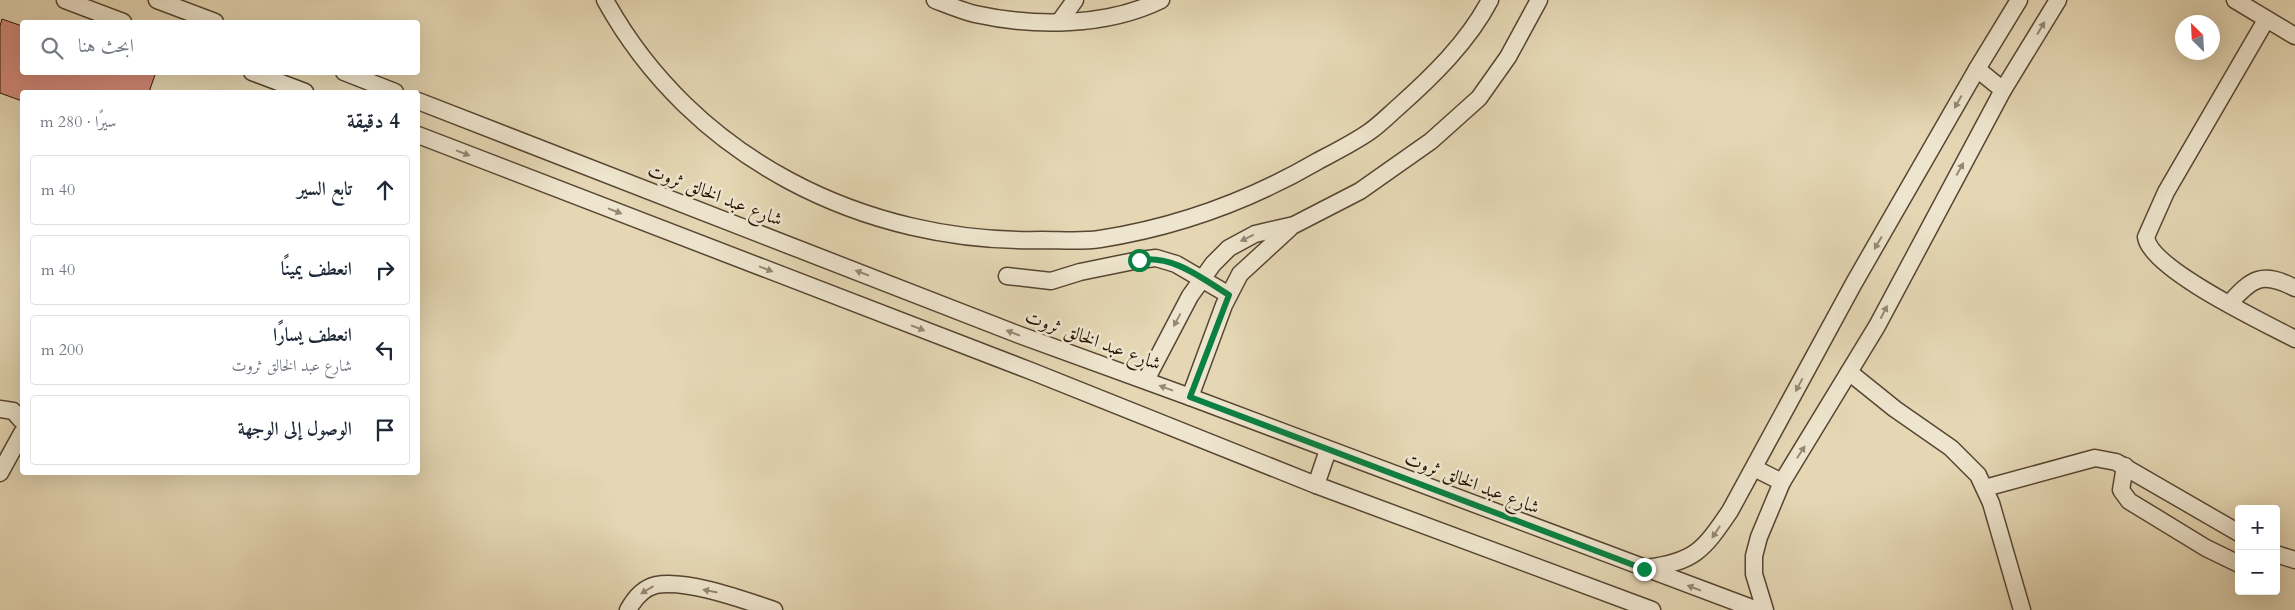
<!DOCTYPE html>
<html lang="ar">
<meta charset="utf-8">
<style>
body{margin:0;font-family:Cardo,Amiri,serif;background:#f6f6f7;color:#1f2937;direction:rtl}
.controls{position:absolute;right:15px;bottom:15px;display:grid;overflow:hidden;border-radius:5px;box-shadow:0 5px 20px #0002}
.controls button{width:45px;height:45px;display:grid;place-items:center;padding:0;border:0;border-bottom:1px solid #e0e1e3;background:#fff;color:#1f2937;font:25px sans-serif}
.compass{position:absolute;left:2175px;top:15px;width:45px;height:45px;border-radius:50%;background:#fff;box-shadow:0 5px 20px #0002;rotate:336deg}
.stop{position:absolute;width:15px;height:15px;margin:-11px;border:4px solid #0b8043;border-radius:50%;background:#fff}
.stop.end{background:#0b8043;border-color:#fff;box-shadow:0 1px 5px #0008}
.list{margin:0;padding:0;list-style:none}
h2{display:flex;justify-content:space-between;align-items:center;height:65px;margin:0;padding:0 20px;font-size:21px}
h2 small{font-size:16px;font-weight:400;color:#747a83}
.list li{display:grid;grid-template-columns:32px 1fr auto;gap:15px;align-items:center;box-sizing:border-box;height:70px;margin:0 10px 10px;padding:0 10px;border:1px solid #e0e1e3;border-radius:5px}
.list b{display:block;font-size:19px;white-space:nowrap}
.list p{margin:0;font-size:16px;white-space:nowrap;color:#747a83}
.list em{font-size:16px;font-style:normal;color:#747a83}
.icon{flex:none;width:28px;height:28px;fill:none;stroke:currentColor;stroke-width:2;stroke-linecap:round;stroke-linejoin:round}
.map{position:relative;flex:none;width:2295px;height:610px;overflow:hidden;direction:ltr}
.search{position:absolute;background:#fff;box-shadow:0 5px 20px #0002;left:20px;top:20px;width:400px;height:55px;display:flex;align-items:center;gap:12px;box-sizing:border-box;padding:0 18px;border-radius:5px;color:#747a83;font-size:19px}
.panel{position:absolute;background:#fff;box-shadow:0 5px 20px #0002;left:20px;top:90px;width:400px;height:385px;border-radius:5px;direction:rtl}
.map>svg:first-child{display:block}
</style>
<div class="map">
<svg width="2295" height="610" viewBox="0 0 2295 610">
<rect width="100%" height="100%" fill="#e5d7b4"/>
<filter id="stains"><feTurbulence type="fractalNoise" baseFrequency=".004" numOctaves="4"/><feColorMatrix values="0 0 0 0 .2 0 0 0 0 .09 0 0 0 0 .02 0 0 0 .5 -.17"/></filter>
<radialGradient id="worn" r=".72"><stop offset=".6" stop-color="#630" stop-opacity="0"/><stop offset="1" stop-color="#630" stop-opacity=".3"/></radialGradient>
<path fill="#d48b7b" stroke="#281607" d="M2 19 22 26V72H156L149 92H22V101L0 93V26Z"/>
<g fill="none" stroke-linecap="round" stroke-linejoin="round">
<g stroke="#574632" stroke-width="19">
<g id="minor">
<path d="M65 0 123 22"/>
<path d="M157 0 215 22"/>
<path d="M605 0C692 158 864 244 1042 240 1061 240 1081 242 1100 239 1177 227 1251 200 1318 161 1335 152 1353 143 1369 132 1379 125 1388 116 1397 108 1432 77 1468 42 1490 0"/>
<path d="M935 0C948 5 962 11 975 14 1034 27 1106 27 1161 0"/>
<path d="M2235 0 2295 36"/>
<path d="M2266 20 2166 192 2146 237C2150 269 2265 323 2295 339"/>
<path d="M1060 21 1075 0"/>
<path d="M1977 69 2003 90"/>
<path d="M252 72 305 92"/>
<path d="M344 72 395 92"/>
<path d="M418 101 1017 334 1190 397 1757 610"/>
<path d="M418 135 1031 371 1316 485 1652 610"/>
<path d="M1007 276 1051 281 1080 272 1139 260 1156 258 1176 264 1229 295"/>
<path d="M2229 304C2252 278 2262 271 2295 288"/>
<path d="M1849 372 1895 409 1951 448 1978 475 1991 503 2022 610"/>
<path d="M1146 380 1190 296 1213 264 1229 248 1255 234 1294 225 1360 191 1431 141 1479 98 1508 57 1539 0"/>
<path d="M1190 397 1224 305 1240 274 1290 228"/>
<path d="M0 409 13 411 22 421"/>
<path d="M2125 466 2121 490 2129 501 2206 548 2239 564"/>
<path d="M1754 468 1782 482"/>
<path d="M0 473 22 433"/>
<path d="M1316 485 1328 450"/>
<path d="M1985 488 2095 458 2116 462 2239 533"/>
<path d="M2276 554 2295 560"/>
<path d="M1646 568C1694 562 1703 551 1730 511L1854 283 1977 69 2019 0"/>
<path d="M628 610C634 599 643 588 656 585 687 579 744 600 774 610"/>
<path d="M1765 610 1754 574V556L1759 537 1782 482 1877 326 2003 90 2058 0"/>
</g>
</g>
<use href="#minor" stroke="#eee5ce" stroke-width="16"/>
</g>
<defs><path id="oneway-solid" d="M-6-.8H1V-3.2L6.5 0L1 3.2V.8H-6Z" transform="scale(1.25)"/></defs>
<g fill="#958874">
<use href="#oneway-solid" transform="translate(2041 28) rotate(-59)"/>
<use href="#oneway-solid" transform="translate(1958 102) rotate(119)"/>
<use href="#oneway-solid" transform="translate(463 153) rotate(21)"/>
<use href="#oneway-solid" transform="translate(1960 169) rotate(-61)"/>
<use href="#oneway-solid" transform="translate(615 211) rotate(21)"/>
<use href="#oneway-solid" transform="translate(1247 238) rotate(154)"/>
<use href="#oneway-solid" transform="translate(1878 243) rotate(121)"/>
<use href="#oneway-solid" transform="translate(766 269) rotate(21)"/>
<use href="#oneway-solid" transform="translate(862 273) rotate(-159)"/>
<use href="#oneway-solid" transform="translate(1884 312) rotate(-63)"/>
<use href="#oneway-solid" transform="translate(1177 320) rotate(118)"/>
<use href="#oneway-solid" transform="translate(918 328) rotate(21)"/>
<use href="#oneway-solid" transform="translate(1013 333) rotate(-159)"/>
<use href="#oneway-solid" transform="translate(1799 385) rotate(118)"/>
<use href="#oneway-solid" transform="translate(1166 388) rotate(-160)"/>
<use href="#oneway-solid" transform="translate(1801 452) rotate(-57)"/>
<use href="#oneway-solid" transform="translate(1716 532) rotate(123)"/>
<use href="#oneway-solid" transform="translate(1694 588) rotate(-159)"/>
<use href="#oneway-solid" transform="translate(647 590) rotate(149)"/>
<use href="#oneway-solid" transform="translate(710 591) rotate(-169)"/>
</g>
<g fill="none" stroke-linecap="round" stroke-linejoin="round">
<path stroke="#0b8043" stroke-width="6" d="M1139 260C1174 255 1201 278 1229 295L1190 397 1644 569"/>
</g>
<g text-anchor="middle" dominant-baseline="central" stroke-width="5" stroke-linejoin="round" paint-order="stroke">
<g font-size="19" fill="#281607" stroke="#eee5ce">
<text transform="translate(715 195) rotate(21)">شارع عبد الخالق ثروت</text>
<text transform="translate(1093 340) rotate(20)">شارع عبد الخالق ثروت</text>
<text transform="translate(1472 483) rotate(21)">شارع عبد الخالق ثروت</text>
</g>
</g>
<rect width="100%" height="100%" filter="url(#stains)"/>
<rect width="100%" height="100%" fill="url(#worn)"/>
</svg>
<div class="controls">
<button>+</button>
<button>−</button>
</div>
<svg class="compass" viewBox="-18 -18 36 36"><path d="M0-13l5 13h-10z" fill="#e53935"/><path d="M0 13l5-13h-10z" fill="#747a83"/></svg>
<div class="stop" style="left:1139px;top:260px"></div>
<div class="stop end" style="left:1644px;top:569px"></div>
<div class="search"><svg class="icon" aria-label="search" viewBox="0 0 24 24"><circle cx="10" cy="10" r="6"/><path d="M15 15l6 6"/></svg>ابحث هنا</div>
<section class="panel">
<h2>4 دقيقة<small>سيرًا · 280 m</small></h2>
<ul class="list">
<li><svg class="icon" aria-label="ahead" viewBox="0 0 24 24"><path d="M12 20V5M6 11l6-6 6 6"/></svg><div><b>تابع السير</b></div><em>40 m</em></li>
<li><svg class="icon" aria-label="right" viewBox="0 0 24 24"><path d="M7 20v-9h11M14 6l5 5-5 5"/></svg><div><b>انعطف يمينًا</b></div><em>40 m</em></li>
<li><svg class="icon" aria-label="left" viewBox="0 0 24 24"><path d="M17 20v-9H6M10 6l-5 5 5 5"/></svg><div><b>انعطف يسارًا</b><p>شارع عبد الخالق ثروت</p></div><em>200 m</em></li>
<li><svg class="icon" aria-label="arrive" viewBox="0 0 24 24"><path d="M6 21V4h12l-3 4 3 4H6"/></svg><div><b>الوصول إلى الوجهة</b></div></li>
</ul>
</section>
</div>
